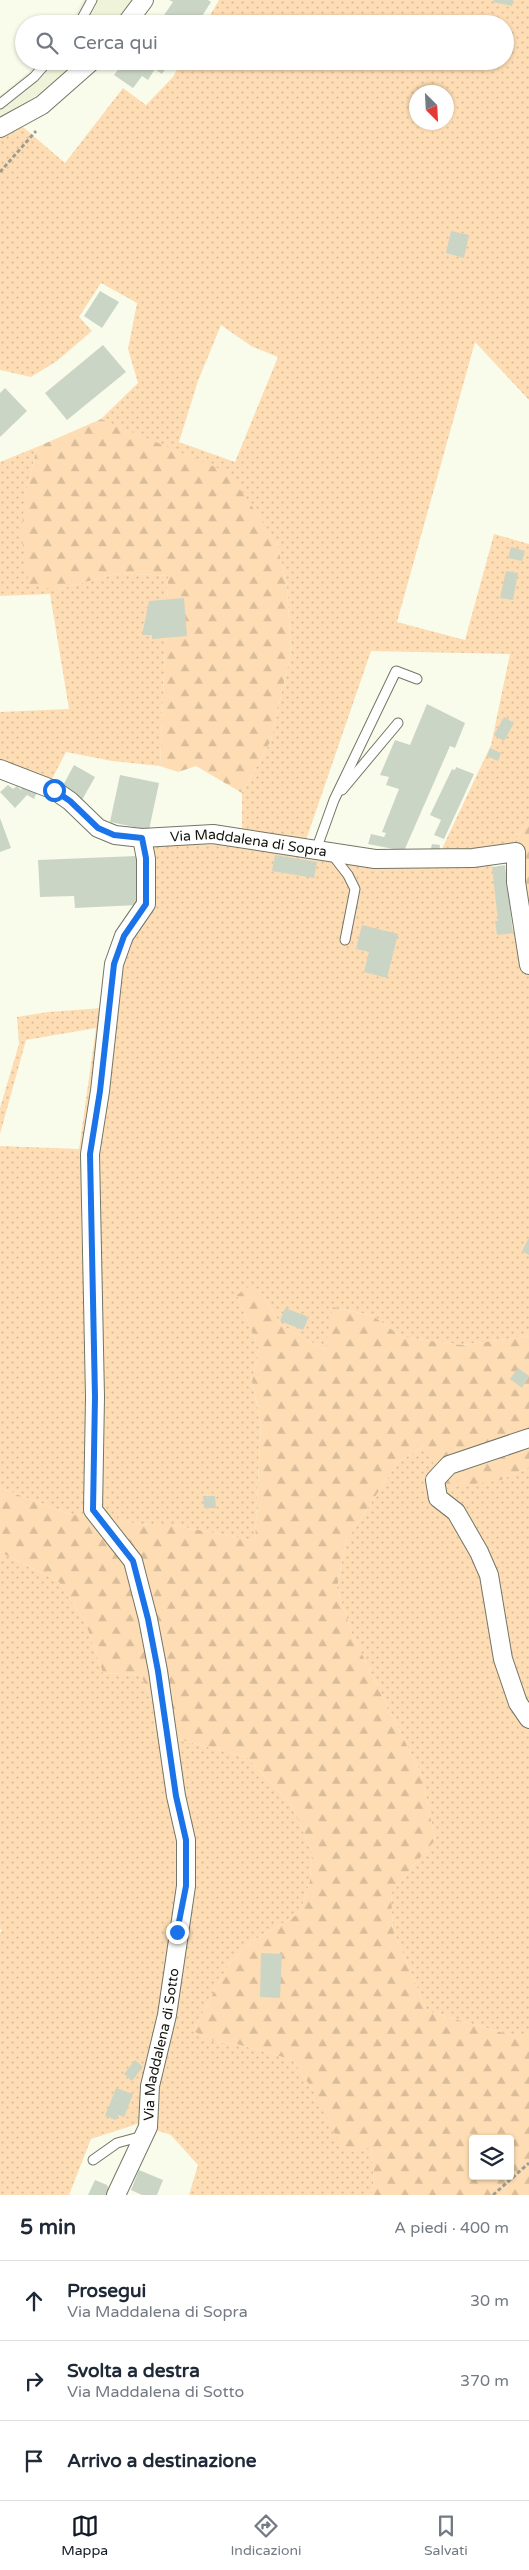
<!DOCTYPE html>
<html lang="it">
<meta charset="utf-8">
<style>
body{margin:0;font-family:"Varela Round",sans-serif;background:#f6f6f7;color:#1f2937}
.controls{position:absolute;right:15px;bottom:15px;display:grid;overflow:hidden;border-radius:5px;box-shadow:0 1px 4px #0004}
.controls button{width:45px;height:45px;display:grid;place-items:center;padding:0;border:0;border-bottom:1px solid #e0e1e3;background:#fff;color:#1f2937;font:25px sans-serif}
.compass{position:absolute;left:409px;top:85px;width:45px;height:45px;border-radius:50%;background:#fff;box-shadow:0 1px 4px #0004;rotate:156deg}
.stop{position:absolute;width:15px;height:15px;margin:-11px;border:4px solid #1a73e8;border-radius:50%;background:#fff}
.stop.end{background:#1a73e8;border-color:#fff;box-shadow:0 1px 5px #0008}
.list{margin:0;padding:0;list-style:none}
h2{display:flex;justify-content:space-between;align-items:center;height:65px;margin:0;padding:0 20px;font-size:21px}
h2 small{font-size:16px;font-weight:400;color:#747a83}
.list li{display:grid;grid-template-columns:32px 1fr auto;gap:15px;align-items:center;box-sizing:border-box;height:80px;padding:0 20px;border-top:1px solid #e0e1e3}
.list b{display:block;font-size:19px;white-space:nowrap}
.list p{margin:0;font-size:16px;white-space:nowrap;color:#747a83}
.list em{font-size:16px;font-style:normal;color:#747a83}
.icon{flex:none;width:28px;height:28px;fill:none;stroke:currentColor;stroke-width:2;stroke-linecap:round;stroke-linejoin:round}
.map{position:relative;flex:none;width:529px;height:2195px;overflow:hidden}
.search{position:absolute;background:#fff;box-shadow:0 1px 4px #0004;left:15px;right:15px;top:15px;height:55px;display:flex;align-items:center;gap:12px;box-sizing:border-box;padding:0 18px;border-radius:28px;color:#747a83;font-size:19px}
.sheet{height:305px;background:#fff}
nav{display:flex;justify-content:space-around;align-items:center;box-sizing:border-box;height:70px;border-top:1px solid #e0e1e3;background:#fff;font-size:14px;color:#747a83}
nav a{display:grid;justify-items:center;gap:2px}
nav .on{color:#111827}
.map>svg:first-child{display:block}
</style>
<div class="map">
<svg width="529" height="2195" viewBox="0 0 529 2195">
<defs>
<pattern id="grass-dots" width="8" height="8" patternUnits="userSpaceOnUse" patternTransform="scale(1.25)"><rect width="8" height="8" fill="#feddb4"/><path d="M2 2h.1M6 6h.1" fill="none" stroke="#d9bd9a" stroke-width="1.8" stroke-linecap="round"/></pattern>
<pattern id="forest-firs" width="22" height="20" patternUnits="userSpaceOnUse" patternTransform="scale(1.25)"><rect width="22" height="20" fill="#feddb4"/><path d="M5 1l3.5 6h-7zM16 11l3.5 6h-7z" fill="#d9bd9a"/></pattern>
</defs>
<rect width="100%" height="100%" fill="#f9fceb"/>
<g fill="#eff3da">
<path d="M83 0H137L119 24H70Z"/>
<path d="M41 61H83L35 100 0 119V96Z"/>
</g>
<g fill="url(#grass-dots)" fill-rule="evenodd">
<path d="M219 0H529V400L475 342 397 622 465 640 494 534 529 544V820L515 841 495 850 439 855 491 745 510 654 371 651 306 840 242 829V793L271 740 291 652 287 587 277 543 149 441 101 419 138 383 128 349 137 303 101 283 79 317 92 331 57 361 31 377 0 370V138L23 127 65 163 123 88 146 105 173 77 182 61H505V24H205ZM416 92H446V122H416ZM221 325 251 346 278 357 235 462 179 442 198 381Z"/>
<path d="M37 447 25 498 59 589 119 573 168 576 160 766 112 761 66 752 50 783 0 765V712L69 709 50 594 0 596V462Z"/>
<path d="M241 844 325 861 383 867 492 863 495 882 529 972V1336L462 1345 402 1337 373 1316 334 1307 325 1350 281 1325 259 1289 237 1295 259 1349 252 1381 261 1424 255 1541 173 1525H149L88 1517 67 1513 0 1488V1146L79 1149 96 1028 26 1040 0 1134V1108L19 1044 17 1017 48 1012 103 1008 83 1159 81 1227 94 1509 95 1226 99 1152 123 954 154 899 153 845Z"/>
<path d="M424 1446 501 1480 529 1467V2036H514L427 2011 393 1930 391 1893 435 1840 422 1776 352 1634 337 1588 346 1541 398 1462Z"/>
<path d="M0 1552 59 1582 86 1624 103 1673 141 1675 167 1736 248 1758 292 1806 312 1851 310 1881 300 1913 251 1942 229 1964 193 2031 215 2042 237 2044 293 2060 314 2092 371 2147 374 2178 372 2195H189L198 2165 171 2135 137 2124 91 2139 69 2195H0V1933L2 1930 0 1929Z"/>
</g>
<g fill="url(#forest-firs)" fill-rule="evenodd">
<path d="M101 419 229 473 277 543 287 587 291 652 271 740 242 793 196 766 178 772 160 766 168 576 119 573 59 589 29 586 21 533 25 498 37 447Z"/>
<path d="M529 820V910L515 841Z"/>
<path d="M248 1287 259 1289 281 1325 325 1350 333 1307 373 1316 402 1337 462 1345 529 1336V1467L501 1480 447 1488 424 1446 398 1462 346 1541 337 1588 352 1634 422 1776 435 1840 391 1893 393 1930 427 2011 514 2036H529V2195H372L374 2178 371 2147 345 2154 314 2092 293 2060 237 2044 215 2042 193 2031 229 1964 251 1942 300 1913 310 1881 312 1851 292 1806 248 1758 167 1736 141 1675 103 1673 86 1624 59 1582 0 1552V1488L67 1513 88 1517 149 1525H173L255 1541 261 1424 252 1381 259 1349 237 1295ZM473 2139H510V2176H473Z"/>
</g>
<g fill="#cbd5c6">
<path d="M169 0H208L211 2 197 24H158L173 2Z"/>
<path d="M494 0H513L512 6 493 2Z"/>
<path d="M395 19 409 23V24H394Z"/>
<path d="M111 61H171L162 74 155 69 148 80 142 76 133 88 114 75 120 67Z"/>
<path d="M451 231 469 235 464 258 446 253Z"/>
<path d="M100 291 119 302 102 328 84 316Z"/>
<path d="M103 345 126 372 67 420 45 393Z"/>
<path d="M5 388 27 411 0 437V393Z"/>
<path d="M511 547 525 551 522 561 508 558Z"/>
<path d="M506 571 518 573 513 600 500 598Z"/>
<path d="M184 598 187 636 152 639V635H142L149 601Z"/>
<path d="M427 704 465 723 455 748 450 746 404 851 368 844 371 834 384 837 386 833 382 832 399 789 386 785 389 777 380 775 395 740 410 745Z"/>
<path d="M504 717 514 723 504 741 494 735Z"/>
<path d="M490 748 501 753 498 761 487 756Z"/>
<path d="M74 765 95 777 82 800 61 789Z"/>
<path d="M456 767 474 774 444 839 434 835 441 820 430 815 452 769 455 770Z"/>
<path d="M120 775 159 783 149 830 110 822Z"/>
<path d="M8 785 13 789 17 786 21 790 22 786 37 792 34 799 27 795 15 808 0 792Z"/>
<path d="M0 818 11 848 0 852Z"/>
<path d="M432 844 440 845 439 854 430 852Z"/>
<path d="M275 855 317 862 314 878 272 871Z"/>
<path d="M136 856 138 905 75 908 74 896 40 897 38 860Z"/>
<path d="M505 865 513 933 497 935 495 921H498L492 867Z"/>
<path d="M362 925 398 934 387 978 364 972 369 952 356 949Z"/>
<path d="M529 1238V1255L522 1251Z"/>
<path d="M285 1308 309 1317 303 1330 280 1321Z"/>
<path d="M518 1368 529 1376 522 1388 510 1379Z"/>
<path d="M203 1496H215L216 1508H204Z"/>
<path d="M261 1953 282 1954 280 1998 260 1997Z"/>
<path d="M135 2060 143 2067 132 2081 124 2074Z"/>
<path d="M116 2088 133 2094 124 2117 118 2115 116 2120 105 2116Z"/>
<path d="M139 2170 163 2180 157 2195H142L131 2190Z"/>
<path d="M95 2180 107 2185 112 2195H88Z"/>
</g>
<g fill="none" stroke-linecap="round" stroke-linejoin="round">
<g stroke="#737666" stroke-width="11">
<g id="service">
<path d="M79 24 92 0"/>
<path d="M0 104 34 77 48 61"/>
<path d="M342 790 398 723"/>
<path d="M316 850 334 800 396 671 417 679"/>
<path d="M331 853 348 875 355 889 345 940"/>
<path d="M93 2160 117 2143 143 2136"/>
</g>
</g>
<g stroke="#737666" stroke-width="20">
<g id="minor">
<path d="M126 24 144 0"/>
<path d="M0 128 42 105 92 61"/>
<path id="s1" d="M0 769 54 790 70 801 98 828 115 835 142 838 213 834 375 859 473 858 516 852V882L529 965"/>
<path d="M529 1438 449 1465 435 1480 438 1498 456 1512 479 1552 489 1575 503 1659 518 1703 529 1719"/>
<path id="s2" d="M116 2195 148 2127 150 2086 167 2015 186 1886V1840L176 1796 158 1671 148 1619 133 1561 93 1510 95 1397 90 1154 100 1091 114 964 124 936 146 904V859L142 838"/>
</g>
</g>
<g stroke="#9c9e91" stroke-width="3" stroke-dasharray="4 2.5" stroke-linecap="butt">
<path d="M0 172 36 131"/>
<path d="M493 2195 529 2163"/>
</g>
<use href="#service" stroke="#fff" stroke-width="9"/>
<use href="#minor" stroke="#fff" stroke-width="18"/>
</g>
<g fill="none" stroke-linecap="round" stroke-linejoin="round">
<path stroke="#1a73e8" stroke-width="6" d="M54 790 70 801 98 828 114 835 142 838 146 858V904L124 936 114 964 100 1091 90 1154 95 1397 93 1510 133 1561 148 1619 158 1671 176 1796 186 1840V1886L177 1932"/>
</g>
<g text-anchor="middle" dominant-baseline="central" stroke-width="5" stroke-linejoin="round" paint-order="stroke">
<g font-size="14" fill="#13140e" stroke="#fff">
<text stroke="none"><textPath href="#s1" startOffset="269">Via Maddalena di Sopra</textPath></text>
<text stroke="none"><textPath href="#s2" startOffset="159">Via Maddalena di Sotto</textPath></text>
</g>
</g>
</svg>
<div class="controls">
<button><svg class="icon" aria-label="layers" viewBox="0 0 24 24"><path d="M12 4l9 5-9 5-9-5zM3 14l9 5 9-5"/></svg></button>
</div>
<svg class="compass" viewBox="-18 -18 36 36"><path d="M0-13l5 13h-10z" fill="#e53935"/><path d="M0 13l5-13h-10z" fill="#747a83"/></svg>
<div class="stop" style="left:54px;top:790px"></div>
<div class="stop end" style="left:177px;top:1932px"></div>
<div class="search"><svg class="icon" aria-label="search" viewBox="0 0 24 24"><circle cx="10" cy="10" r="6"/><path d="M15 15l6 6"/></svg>Cerca qui</div>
</div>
<section class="sheet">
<h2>5 min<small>A piedi · 400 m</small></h2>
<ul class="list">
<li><svg class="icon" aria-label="ahead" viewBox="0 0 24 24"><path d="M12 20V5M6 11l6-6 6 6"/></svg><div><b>Prosegui</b><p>Via Maddalena di Sopra</p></div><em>30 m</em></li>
<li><svg class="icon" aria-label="right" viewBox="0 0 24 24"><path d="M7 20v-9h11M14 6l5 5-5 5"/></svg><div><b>Svolta a destra</b><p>Via Maddalena di Sotto</p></div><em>370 m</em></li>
<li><svg class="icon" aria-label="arrive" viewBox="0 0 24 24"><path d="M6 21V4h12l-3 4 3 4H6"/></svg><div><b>Arrivo a destinazione</b></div></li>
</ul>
</section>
<nav>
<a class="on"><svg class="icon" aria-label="map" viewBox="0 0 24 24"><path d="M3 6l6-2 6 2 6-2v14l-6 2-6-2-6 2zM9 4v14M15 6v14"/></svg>Mappa</a>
<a><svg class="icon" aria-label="directions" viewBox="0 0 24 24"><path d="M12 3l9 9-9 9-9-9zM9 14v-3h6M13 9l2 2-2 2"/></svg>Indicazioni</a>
<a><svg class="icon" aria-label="saved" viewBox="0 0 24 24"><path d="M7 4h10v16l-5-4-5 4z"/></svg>Salvati</a>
</nav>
